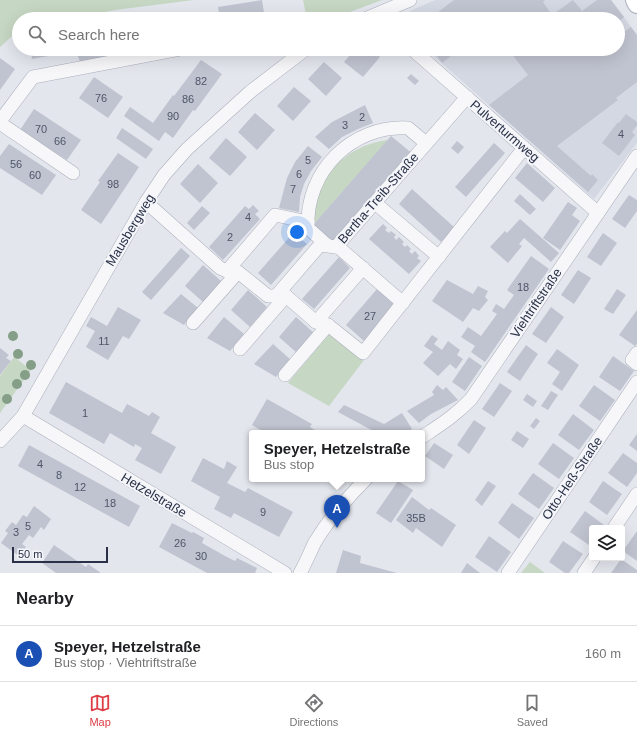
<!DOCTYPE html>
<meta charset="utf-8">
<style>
body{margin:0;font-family:Helvetica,sans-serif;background:#f2f2f2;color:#202124}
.controls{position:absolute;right:12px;bottom:12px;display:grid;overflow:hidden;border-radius:4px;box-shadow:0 4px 16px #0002}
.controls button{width:36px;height:36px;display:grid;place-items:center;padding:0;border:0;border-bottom:1px solid #e0e0e0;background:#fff;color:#202124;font:20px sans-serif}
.scale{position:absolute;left:12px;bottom:10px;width:96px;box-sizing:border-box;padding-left:4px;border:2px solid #293047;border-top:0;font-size:11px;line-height:14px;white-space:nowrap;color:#293047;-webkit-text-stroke:3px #f3f5f9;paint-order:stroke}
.you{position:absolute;left:297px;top:232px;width:14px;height:14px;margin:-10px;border:3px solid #fff;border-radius:50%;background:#1a73e8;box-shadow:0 0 0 6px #1a73e833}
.badge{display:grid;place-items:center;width:26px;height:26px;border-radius:50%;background:#dd3d44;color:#fff;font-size:13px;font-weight:700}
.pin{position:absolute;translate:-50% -33px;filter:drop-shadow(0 1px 2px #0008)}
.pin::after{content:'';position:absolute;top:21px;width:14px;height:12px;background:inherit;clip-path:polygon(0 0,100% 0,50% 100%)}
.popup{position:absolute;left:249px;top:430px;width:176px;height:52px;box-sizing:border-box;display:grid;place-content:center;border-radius:4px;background:#fff;filter:drop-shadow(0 1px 3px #0005);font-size:13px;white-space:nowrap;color:#757577}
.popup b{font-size:15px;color:#202124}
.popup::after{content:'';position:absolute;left:50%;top:100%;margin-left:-8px;border:8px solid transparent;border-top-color:#fff}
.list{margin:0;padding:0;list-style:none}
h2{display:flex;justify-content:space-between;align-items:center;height:52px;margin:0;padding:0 16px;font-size:17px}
h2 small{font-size:13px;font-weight:400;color:#757577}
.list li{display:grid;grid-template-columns:26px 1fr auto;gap:12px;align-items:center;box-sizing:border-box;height:56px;padding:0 16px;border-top:1px solid #e0e0e0}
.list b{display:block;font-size:15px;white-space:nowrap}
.list p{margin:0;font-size:13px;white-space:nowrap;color:#757577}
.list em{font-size:13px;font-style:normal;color:#757577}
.icon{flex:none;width:22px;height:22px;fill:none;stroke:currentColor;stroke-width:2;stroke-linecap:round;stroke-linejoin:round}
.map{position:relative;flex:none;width:637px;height:573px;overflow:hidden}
.search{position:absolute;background:#fff;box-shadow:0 4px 16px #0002;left:12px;right:12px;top:12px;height:44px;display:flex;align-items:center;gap:10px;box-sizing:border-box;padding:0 14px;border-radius:22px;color:#757577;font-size:15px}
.sheet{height:108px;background:#fff}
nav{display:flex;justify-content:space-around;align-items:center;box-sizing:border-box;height:56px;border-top:1px solid #e0e0e0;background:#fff;font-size:11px;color:#757577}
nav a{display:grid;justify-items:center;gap:2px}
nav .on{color:#dd3d44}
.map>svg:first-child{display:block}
</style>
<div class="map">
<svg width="637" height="573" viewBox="0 0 637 573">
<rect width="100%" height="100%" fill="#e3e6ed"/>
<path fill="#d4d8e2" d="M435 0H611L637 35V143L594 199 426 49H618V19H403L405 15 412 10Z"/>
<g fill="#c6d7c3">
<path d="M0 0H194L115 10 70 19H19V30L0 47Z"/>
<path d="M303 0H382L331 19H307Z"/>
<path d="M388 140 314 224C312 179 345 145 388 140Z"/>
<path d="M330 333 364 360 329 406 288 383Z"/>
<path d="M14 357 31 370 0 413V376Z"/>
<path d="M530 562 545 573H521Z"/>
</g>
<g fill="#c0c4d0">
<path d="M262 0 265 19H220L218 7Z"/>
<path d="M454 0H545L543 2 552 15 573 0 582 11 572 19H429Z"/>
<path d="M597 0H611L624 17 618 22V19H587L582 11Z"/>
<path d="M201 16 202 19H187V18Z"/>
<path d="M631 27 637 35V82L616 98 618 100 557 146 591 176 592 174 598 180 588 192 489 105 528 75 508 49H578L582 55 590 49H618V36Z"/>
<path d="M31 49H124V50L111 52V56L80 62 76 51 32 59Z"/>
<path d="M355 49H370L380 57 363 77 344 62Z"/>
<path d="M432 49H460L442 63Z"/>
<path d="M0 58 15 69 0 90Z"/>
<path d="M201 60 222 74 195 111 193 110 173 138 165 132 159 141 124 116 130 107 153 123 173 95 174 96Z"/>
<path d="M324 62 342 78 326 96 308 79Z"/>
<path d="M411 74 419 81 415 85 407 78Z"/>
<path d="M94 77 123 97 108 118 79 98Z"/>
<path d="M294 87 311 101 293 121 277 106Z"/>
<path d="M365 105 373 123 358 129 342 137 329 149 315 137 332 122Z"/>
<path d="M34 109 81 140 67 160 20 130Z"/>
<path d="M255 113 275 130 257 150 238 132Z"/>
<path d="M626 114 637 122V125L632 132 635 135 619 156 602 143 618 122 619 123Z"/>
<path d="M122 128 153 149 146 159 116 138Z"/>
<path d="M391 136 414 155 336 246 313 225Z"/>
<path d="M226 138 247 157 230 176 209 158Z"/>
<path d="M457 141 464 147 458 154 451 148Z"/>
<path d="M494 143 505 153 466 197 455 187Z"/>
<path d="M9 144 56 175 42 195 0 168V156Z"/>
<path d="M308 146 322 157 311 171 304 184 300 197 299 212 279 208 287 178 295 162Z"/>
<path d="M118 153 139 167 101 224 81 210 100 182 98 181Z"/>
<path d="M527 163 555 188 543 202 515 178Z"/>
<path d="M198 164 218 183 200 203 180 184Z"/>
<path d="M412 189 455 228 441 242 399 204Z"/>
<path d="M520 194 536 209 530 215 514 201Z"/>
<path d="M629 195 637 200V211L625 228 612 219Z"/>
<path d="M568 202 577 208 572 215 580 221 560 250 543 238Z"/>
<path d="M253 205 259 211 255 214 260 219 223 260 209 247 245 206 249 209Z"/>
<path d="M202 206 210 213 194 230 187 223Z"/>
<path d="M520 219 559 253 551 262 524 238 519 244 522 246 508 263 490 247 505 231 507 233Z"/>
<path d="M383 224 387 228 385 230 389 233 391 231 396 235 394 237 396 240 399 237 404 242 402 244 405 247 407 245 411 249 409 251 412 254 415 251 419 256 417 258 421 261 409 274 369 239Z"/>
<path d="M294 232 296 234 298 232 304 237 302 240 307 244 271 285 258 273Z"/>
<path d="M603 233 617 243 601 266 587 257Z"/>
<path d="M181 248 190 256 151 300 142 292Z"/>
<path d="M531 256 549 269 485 362 471 352 475 346 461 337 468 327 481 336 497 314 492 311 496 304 504 309 514 295 507 290Z"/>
<path d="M339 257 350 268 314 309 302 299Z"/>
<path d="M203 265 221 281 203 302 185 286Z"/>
<path d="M578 270 591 278 574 304 561 295Z"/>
<path d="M447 280 473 294 478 286 488 291 485 297 488 300 479 311 473 308 463 322 432 301Z"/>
<path d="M377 289 396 305 364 341 346 325Z"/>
<path d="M617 289 626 295 613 314 604 309Z"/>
<path d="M248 290 267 307 250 327 231 310Z"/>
<path d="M181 294 198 308 184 325 163 313Z"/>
<path d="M118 307 141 320 129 339 123 336 108 360 86 347 95 331 86 326 91 317 107 326Z"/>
<path d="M551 307 564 317 546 343 532 334Z"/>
<path d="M637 310V344L635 346 619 335Z"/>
<path d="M224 317 244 334 230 351 207 338Z"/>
<path d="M296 317 314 333 297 353 279 337Z"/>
<path d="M432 335 438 339 434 344 442 350 448 341 460 350 457 355 463 359 456 369 450 364 438 376 423 363 433 352 424 346Z"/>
<path d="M273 344 291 360 276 377 254 364Z"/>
<path d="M526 345 538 354 520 381 507 372Z"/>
<path d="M0 348 9 355 6 358 11 361 0 375Z"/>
<path d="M557 349 579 365 562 391 552 384 560 372 547 363Z"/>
<path d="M613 356 634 371 620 391 599 377Z"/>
<path d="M469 357 482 366 465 391 452 382Z"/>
<path d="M66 382 122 413 127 404 149 416 152 412 160 417 151 433 176 447 161 474 135 460 142 448 135 444 134 447 110 433 104 444 49 413Z"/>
<path d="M500 383 512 391 494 417 482 409Z"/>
<path d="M437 385 443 390 446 387 458 400 431 414 419 423 407 411 434 395 432 392Z"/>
<path d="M594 385 615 400 600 421 579 406Z"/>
<path d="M551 391 558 395 548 410 541 406Z"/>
<path d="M527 394 537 401 533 407 523 400Z"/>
<path d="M267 399 312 424 310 427 320 433H266L252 425Z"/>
<path d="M344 405 384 424 402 413 412 429 405 433H377L338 412Z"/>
<path d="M573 414 594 430 579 450 558 435Z"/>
<path d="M536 418 540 421 534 429 530 426Z"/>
<path d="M474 420 486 428 469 454 457 445Z"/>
<path d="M517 431 529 439 523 448 511 440Z"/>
<path d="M637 434V451L629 445Z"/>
<path d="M434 443 453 455 444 469 425 456Z"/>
<path d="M553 443 574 458 559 479 538 464Z"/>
<path d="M29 445 140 506 129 527 18 466Z"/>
<path d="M623 453 637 463V473L627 487 608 473Z"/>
<path d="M203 458 224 469 227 461 237 467 227 483 245 492 248 488 293 512 279 537 234 513 231 518 214 509 220 497 191 481Z"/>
<path d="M533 473 554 488 539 509 518 494Z"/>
<path d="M398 481 413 490 391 523 376 513Z"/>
<path d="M488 481 496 486 482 506 475 500Z"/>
<path d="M603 481 622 494 607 515 589 502Z"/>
<path d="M412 497 429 510 431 508 456 525 442 547 416 528 413 533 396 520Z"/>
<path d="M512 503 534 518 519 539 498 523Z"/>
<path d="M34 506 51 519 44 530 41 527 33 538 29 535 22 544 26 547 19 556 1 543 8 533 5 531 12 522 16 525 23 515 27 517Z"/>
<path d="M585 511 604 525 601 528H592V541L589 545 570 532Z"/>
<path d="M172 523 192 533 193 532 204 538 202 543 225 556 235 561 237 558 257 568 255 573H207L159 547Z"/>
<path d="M637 531V561L623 551Z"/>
<path d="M489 536 511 552 497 572 475 557Z"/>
<path d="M563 541 583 554 569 573H565L549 562Z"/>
<path d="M54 545 86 567 88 564 101 573H56L42 563Z"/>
<path d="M343 550 361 556 360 563 397 573H336Z"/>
<path d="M621 559 637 570V573H611Z"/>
<path d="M467 563 480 573H461Z"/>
</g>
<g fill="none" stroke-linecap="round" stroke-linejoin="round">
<g stroke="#abafbb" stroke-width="14">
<g id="street">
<path d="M365 19 410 0"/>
<path d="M412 49 598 213"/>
<path d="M0 121 33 77 180 49"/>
<path d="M0 123 73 173"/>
<path d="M146 202 220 268 227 271 238 272 268 296H286L316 322 328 325 363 353 524 148"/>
<path d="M375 203 439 257"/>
<path d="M327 245 308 228C305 172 351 125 408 128L426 143"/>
<path d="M337 246 403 303"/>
<path d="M227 271 275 215 308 222"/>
<path d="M276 296 320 245 336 247 467 97"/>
<path d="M316 322 363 268"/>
<path d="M193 323 238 272"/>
<path d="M240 349 286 296"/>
<path d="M637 353 632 360 637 364"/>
<path d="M285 375 328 325"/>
<path d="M23 416 285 573"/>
<path d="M422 437C440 425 456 415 471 399L637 156"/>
<path d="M0 441 23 416 146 202 164 175 187 149 250 92 306 49"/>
<path d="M614 528 637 494"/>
<path d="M300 573C306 563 310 552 315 542 329 519 347 498 366 479"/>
<path d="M508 573 637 382"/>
<path d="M584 573 594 558"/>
</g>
</g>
<g stroke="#abafbb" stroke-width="20">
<path id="secondary" d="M635 0 637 4"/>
</g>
<use href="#street" stroke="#f7f7fa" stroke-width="13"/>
<use href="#secondary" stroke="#fff" stroke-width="18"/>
</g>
<g fill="#859e87">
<circle cx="13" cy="336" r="5"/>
<circle cx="18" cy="354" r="5"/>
<circle cx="31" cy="365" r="5"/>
<circle cx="25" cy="375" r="5"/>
<circle cx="17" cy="384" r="5"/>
<circle cx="7" cy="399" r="5"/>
</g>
<g text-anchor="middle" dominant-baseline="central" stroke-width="4" stroke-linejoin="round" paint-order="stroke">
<g font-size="11" fill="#4f5569">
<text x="201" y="81">82</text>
<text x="101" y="98">76</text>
<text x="188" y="99">86</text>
<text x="173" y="116">90</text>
<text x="362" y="117">2</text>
<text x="345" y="125">3</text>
<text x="41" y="129">70</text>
<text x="621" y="134">4</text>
<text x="60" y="141">66</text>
<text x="308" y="160">5</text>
<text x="16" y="164">56</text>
<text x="299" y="174">6</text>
<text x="35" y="175">60</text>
<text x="113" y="184">98</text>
<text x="293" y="189">7</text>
<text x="248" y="217">4</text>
<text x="230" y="237">2</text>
<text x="523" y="287">18</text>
<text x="370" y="316">27</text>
<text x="104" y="341">11</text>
<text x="85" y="413">1</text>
<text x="40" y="464">4</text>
<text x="59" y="475">8</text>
<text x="80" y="487">12</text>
<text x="110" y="503">18</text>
<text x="263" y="512">9</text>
<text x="416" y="518">35B</text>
<text x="28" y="526">5</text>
<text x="16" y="532">3</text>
<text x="180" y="543">26</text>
<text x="201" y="556">30</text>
</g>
<g font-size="13" fill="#293047" stroke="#f3f5f9">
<text transform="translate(505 131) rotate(41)">Pulverturmweg</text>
<text transform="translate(378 198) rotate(-49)">Bertha-Treib-Straße</text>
<text transform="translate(130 230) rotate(-59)">Mausbergweg</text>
<text transform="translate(536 303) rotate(-56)">Viehtriftstraße</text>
<text transform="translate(572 478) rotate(-56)">Otto-Heß-Straße</text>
<text transform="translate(154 495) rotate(31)">Hetzelstraße</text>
</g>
</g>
</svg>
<div class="controls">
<button><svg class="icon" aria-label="layers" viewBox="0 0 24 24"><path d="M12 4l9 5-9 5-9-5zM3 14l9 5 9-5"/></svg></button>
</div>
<div class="scale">50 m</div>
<div class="you"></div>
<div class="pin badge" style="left:337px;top:528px;background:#1a4fb4">A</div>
<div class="popup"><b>Speyer, Hetzelstraße</b>Bus stop</div>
<div class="search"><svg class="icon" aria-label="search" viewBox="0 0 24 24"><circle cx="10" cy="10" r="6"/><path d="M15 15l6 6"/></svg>Search here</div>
</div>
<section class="sheet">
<h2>Nearby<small></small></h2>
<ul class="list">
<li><span class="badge" style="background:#1a4fb4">A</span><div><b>Speyer, Hetzelstraße</b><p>Bus stop · Viehtriftstraße</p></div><em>160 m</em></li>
</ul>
</section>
<nav>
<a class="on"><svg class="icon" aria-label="map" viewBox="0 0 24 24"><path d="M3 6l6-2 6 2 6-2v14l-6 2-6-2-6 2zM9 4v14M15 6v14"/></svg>Map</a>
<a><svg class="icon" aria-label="directions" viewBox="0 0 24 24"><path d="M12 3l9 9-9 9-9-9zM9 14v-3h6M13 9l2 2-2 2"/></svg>Directions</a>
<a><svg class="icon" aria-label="saved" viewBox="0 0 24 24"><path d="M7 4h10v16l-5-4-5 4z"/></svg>Saved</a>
</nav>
